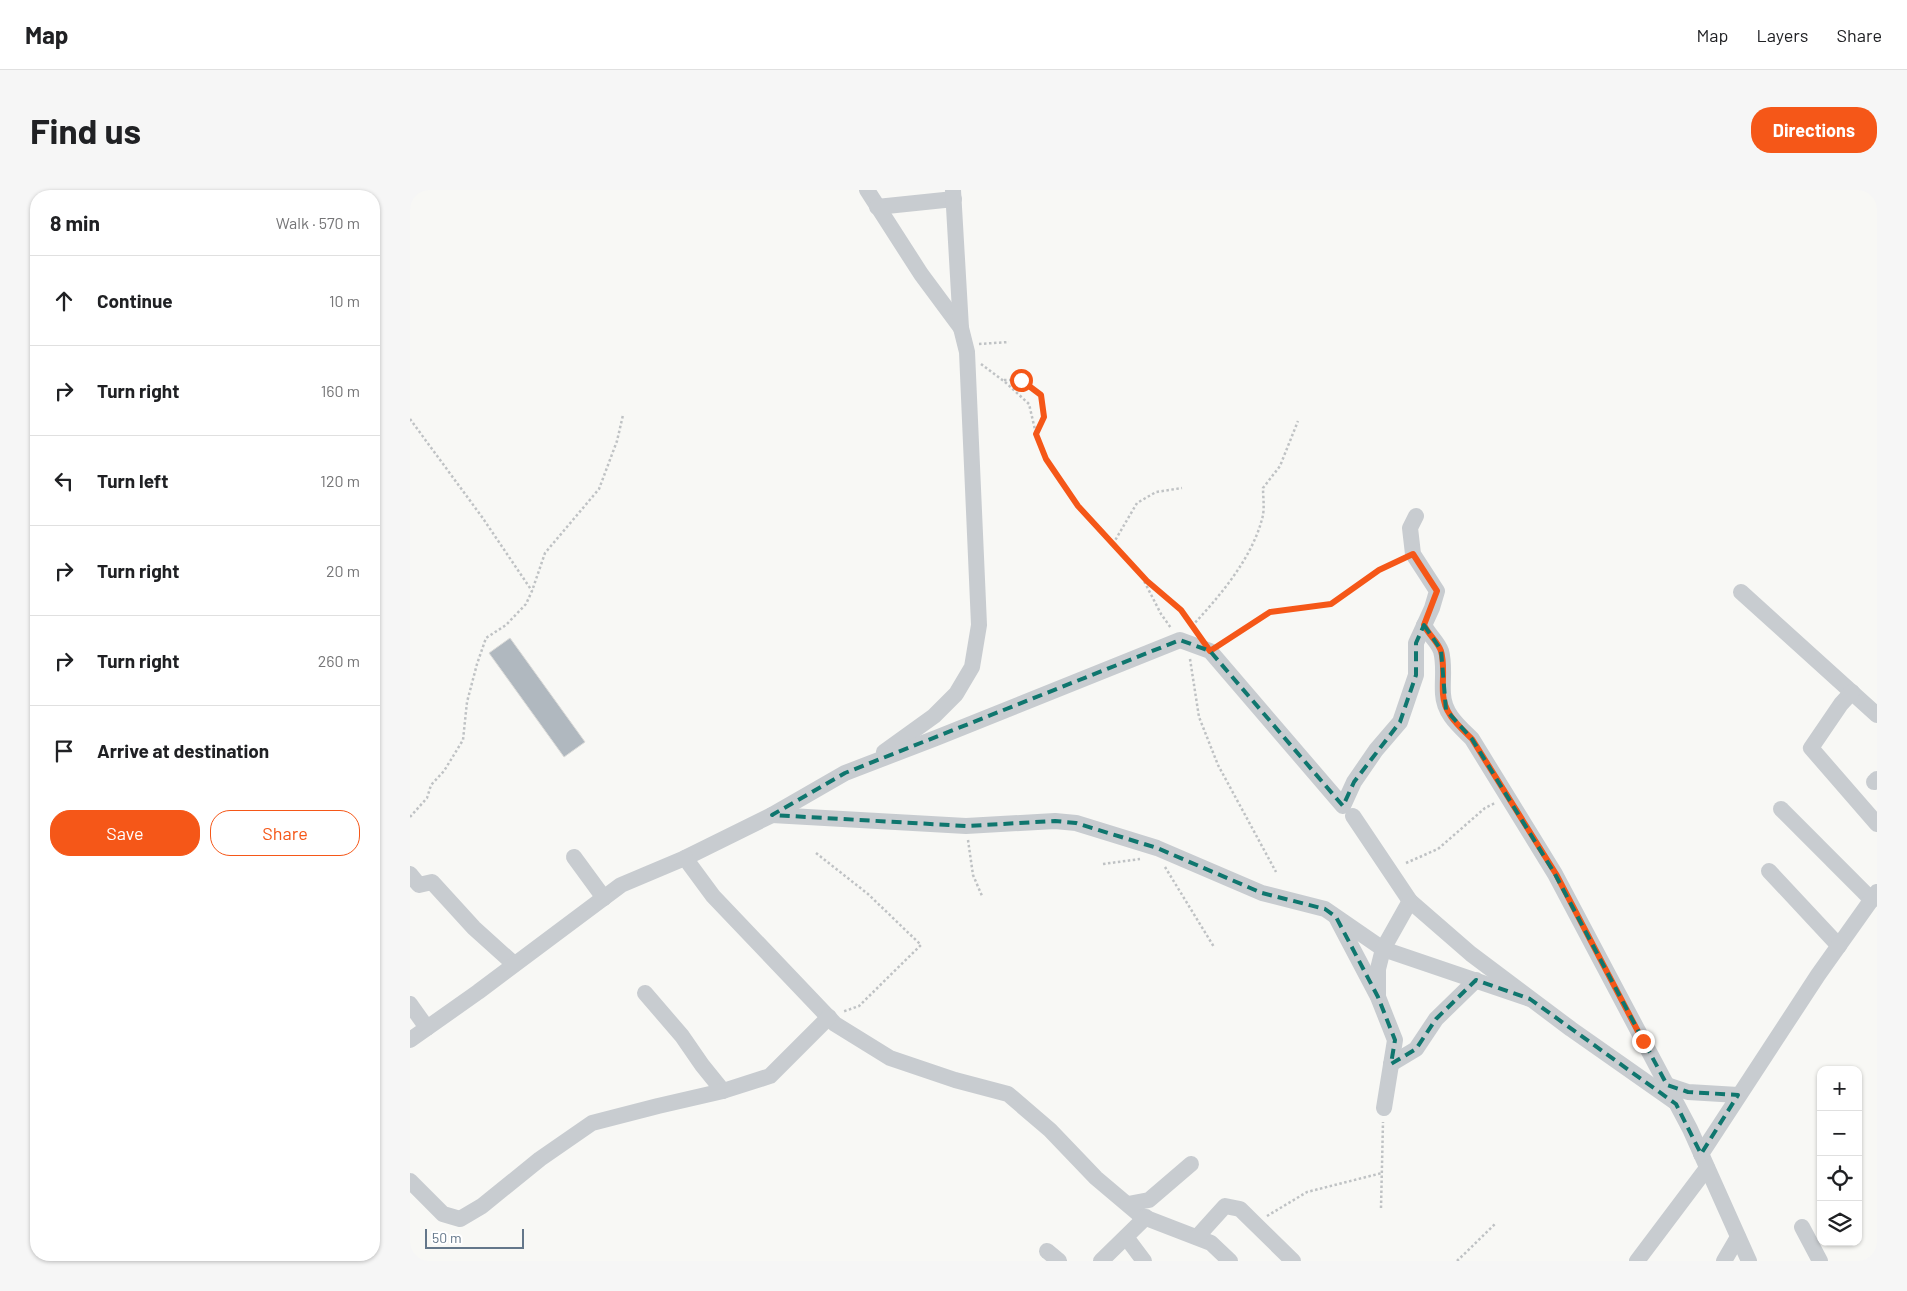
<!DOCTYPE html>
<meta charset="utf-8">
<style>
body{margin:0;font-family:Barlow,sans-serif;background:#f6f6f6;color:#202124}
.controls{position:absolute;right:15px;bottom:15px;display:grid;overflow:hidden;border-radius:10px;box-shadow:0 1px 4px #0004}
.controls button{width:45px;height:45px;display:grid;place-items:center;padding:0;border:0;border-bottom:1px solid #e0e0e0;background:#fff;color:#202124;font:25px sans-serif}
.scale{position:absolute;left:15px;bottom:12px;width:99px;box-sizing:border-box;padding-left:5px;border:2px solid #64778a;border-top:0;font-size:14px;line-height:18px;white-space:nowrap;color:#64778a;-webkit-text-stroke:4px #fff;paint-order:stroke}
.stop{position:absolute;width:15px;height:15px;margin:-11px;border:4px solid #f55718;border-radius:50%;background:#fff}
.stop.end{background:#f55718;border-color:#fff;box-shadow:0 1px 5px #0008}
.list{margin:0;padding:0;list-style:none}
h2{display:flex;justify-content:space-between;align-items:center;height:65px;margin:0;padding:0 20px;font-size:21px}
h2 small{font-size:16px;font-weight:400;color:#757577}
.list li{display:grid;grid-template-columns:32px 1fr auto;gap:15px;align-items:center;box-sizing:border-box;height:90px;padding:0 20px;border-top:1px solid #e0e0e0}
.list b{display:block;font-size:19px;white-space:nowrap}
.list em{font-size:16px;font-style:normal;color:#757577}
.actions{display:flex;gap:10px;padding:15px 20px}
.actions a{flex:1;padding:11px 0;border:1px solid #f55718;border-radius:20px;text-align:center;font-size:18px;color:#f55718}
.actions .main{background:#f55718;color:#fff}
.icon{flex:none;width:28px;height:28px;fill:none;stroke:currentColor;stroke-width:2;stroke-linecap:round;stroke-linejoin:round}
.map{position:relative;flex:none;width:1467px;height:1071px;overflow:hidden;border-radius:20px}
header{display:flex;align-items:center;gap:30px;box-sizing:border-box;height:70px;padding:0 25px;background:#fff;border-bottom:1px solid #e0e0e0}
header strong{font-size:24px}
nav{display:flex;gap:28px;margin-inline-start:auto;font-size:18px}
.intro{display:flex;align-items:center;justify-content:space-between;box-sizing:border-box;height:120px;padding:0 30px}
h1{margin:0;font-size:35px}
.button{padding:12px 22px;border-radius:20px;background:#f55718;color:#fff;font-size:18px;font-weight:700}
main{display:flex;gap:30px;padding:0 30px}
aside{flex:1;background:#fff;border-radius:20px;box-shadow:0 1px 4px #0004}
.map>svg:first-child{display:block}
</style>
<header>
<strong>Map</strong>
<nav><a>Map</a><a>Layers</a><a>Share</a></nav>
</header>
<div class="intro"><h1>Find us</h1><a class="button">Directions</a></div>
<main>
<aside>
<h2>8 min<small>Walk · 570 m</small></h2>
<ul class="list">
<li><svg class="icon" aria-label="ahead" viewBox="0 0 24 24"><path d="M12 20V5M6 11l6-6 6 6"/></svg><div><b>Continue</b></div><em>10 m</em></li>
<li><svg class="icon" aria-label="right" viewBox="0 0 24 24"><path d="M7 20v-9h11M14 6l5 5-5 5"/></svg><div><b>Turn right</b></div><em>160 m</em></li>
<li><svg class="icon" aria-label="left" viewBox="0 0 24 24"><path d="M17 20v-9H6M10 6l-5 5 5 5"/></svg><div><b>Turn left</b></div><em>120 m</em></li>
<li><svg class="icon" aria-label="right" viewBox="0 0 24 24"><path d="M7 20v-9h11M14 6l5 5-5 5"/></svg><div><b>Turn right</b></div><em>20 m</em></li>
<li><svg class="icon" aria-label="right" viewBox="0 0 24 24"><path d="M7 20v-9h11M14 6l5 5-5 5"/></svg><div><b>Turn right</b></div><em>260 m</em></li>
<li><svg class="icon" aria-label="arrive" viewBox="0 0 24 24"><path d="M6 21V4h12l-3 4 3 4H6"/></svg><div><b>Arrive at destination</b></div></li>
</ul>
<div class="actions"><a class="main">Save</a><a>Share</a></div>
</aside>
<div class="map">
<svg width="1467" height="1071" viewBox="0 0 1467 1071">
<rect width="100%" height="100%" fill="#f8f8f5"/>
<path fill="#b0b8bf" stroke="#dadad8" d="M100 448 175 552 154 567 79 463Z"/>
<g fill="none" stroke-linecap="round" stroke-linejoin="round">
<g stroke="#bfc2c4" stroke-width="2.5" stroke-dasharray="2.5 2.5" stroke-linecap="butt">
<path d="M569 154 599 152"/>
<path d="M571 174 595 192 619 214 626 244 636 269 668 316 737 391 771 420 786 441"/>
<path d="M594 190H611L631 205 634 227 626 243"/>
<path d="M0 229 72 327 122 401"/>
<path d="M703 354 727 313 746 302 772 298"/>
<path d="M732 387 751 424 761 438"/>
<path d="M782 436C810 406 842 368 852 329 855 320 853 307 853 298L870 276 888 231"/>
<path d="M811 454 860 422 921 414 969 380 990 370"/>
<path d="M780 469 789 527 808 575 866 682"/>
<path d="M0 627 17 608 21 595 34 581 53 550 57 512 67 474 76 448 96 435 116 414 122 401 135 363 189 299 207 251 213 225"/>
<path d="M558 650 563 685 572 706"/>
<path d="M406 663 458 704 511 755 449 816 432 822"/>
<path d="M996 673 1028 659 1075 618 1085 613"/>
<path d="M693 674 730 669"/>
<path d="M755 677 804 757"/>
<path d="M971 1018 973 932"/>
<path d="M857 1026 897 1002 972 983"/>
<path d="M1047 1071 1086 1033"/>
</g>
<g stroke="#c8ccd0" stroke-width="16">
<path d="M457 0 511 84 551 138"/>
<path d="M467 17 544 9"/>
<path d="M1331 402 1467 525"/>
<path d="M1014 435C1018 444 1028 452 1031 461 1035 475 1032 490 1033 504 1034 524 1049 536 1062 549L1145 684 1280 939 1339 1071"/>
<path d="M1442 502 1431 514 1401 558 1467 634"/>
<path d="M474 562 524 526 546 504 562 477 569 435 557 162 551 138 543 0"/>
<path d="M1464 592 1467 589"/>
<path d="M1371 619 1462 710"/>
<path d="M362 625 556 636 645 631 666 633 747 658 852 703 915 719 973 759 1120 809"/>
<path d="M943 626 1000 711 1061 764 1161 839 1265 912"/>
<path d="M164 667 194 708"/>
<path d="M275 668 362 625 435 583 526 548 770 450 800 461 933 616 944 592 966 560 990 532 1006 485V453L1022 418 1027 401 1003 364 1000 338 1006 326"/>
<path d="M1359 681 1429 756"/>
<path d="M0 684 9 695 22 692 64 738 104 774"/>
<path d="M927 729 967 805"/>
<path d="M235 803 272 846 292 875 313 901"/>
<path d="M0 814 17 838"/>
<path d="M0 850 68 802 211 695 275 668 303 706 425 834 480 868 545 890 598 904 640 940 686 988 731 1026 801 1053 820 1071"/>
<path d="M981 874 1006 859 1026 829 1066 790"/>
<path d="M1257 895 1278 902 1328 905"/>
<path d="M974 918 985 850 968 807V779L973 759 1000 711"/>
<path d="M1291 964 1408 785 1467 702"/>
<path d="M0 991 33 1024 50 1029 72 1016 130 969 182 933 248 916 313 901 360 886 419 827"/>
<path d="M718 1014 739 1010 781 974"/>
<path d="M1392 1037 1410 1071"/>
<path d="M716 1047 734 1071"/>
<path d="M787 1047 815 1016 830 1019 883 1071"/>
<path d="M637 1061 649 1071"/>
<path d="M691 1071 736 1027"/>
<path d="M1227 1071 1297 978"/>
<path d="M1314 1071 1328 1047"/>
</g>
</g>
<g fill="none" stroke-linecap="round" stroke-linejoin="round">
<path stroke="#f55718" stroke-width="6" d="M611 190 631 205 634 227 626 244 636 269 668 316 737 391 771 420 800 461 860 422 921 414 969 380 1003 364 1027 401 1014 435C1018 444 1028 452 1031 461 1035 475 1032 490 1033 504 1034 524 1049 536 1062 549L1146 684 1233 851"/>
</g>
<path fill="none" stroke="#0f766e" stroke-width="4" stroke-dasharray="10 6" stroke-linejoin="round" d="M1014 435 1031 460 1036 520 1062 549 1145 684 1257 895 1278 902 1328 905 1291 964 1266 914 1120 809 1066 790 1026 829 1006 859 981 874 985 850 968 807 926 727 915 719 852 703 747 658 666 633 645 631 556 636 362 625 435 583 770 450 800 461 933 616 944 592 990 532 1006 485V453Z"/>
</svg>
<div class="controls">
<button>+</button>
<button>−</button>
<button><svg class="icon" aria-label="locate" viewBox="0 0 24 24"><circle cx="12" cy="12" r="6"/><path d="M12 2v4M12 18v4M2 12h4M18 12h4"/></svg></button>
<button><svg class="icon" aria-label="layers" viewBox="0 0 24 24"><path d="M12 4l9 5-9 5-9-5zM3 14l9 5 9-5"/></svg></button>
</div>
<div class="scale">50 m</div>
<div class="stop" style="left:611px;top:190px"></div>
<div class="stop end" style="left:1233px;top:851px"></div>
</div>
</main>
